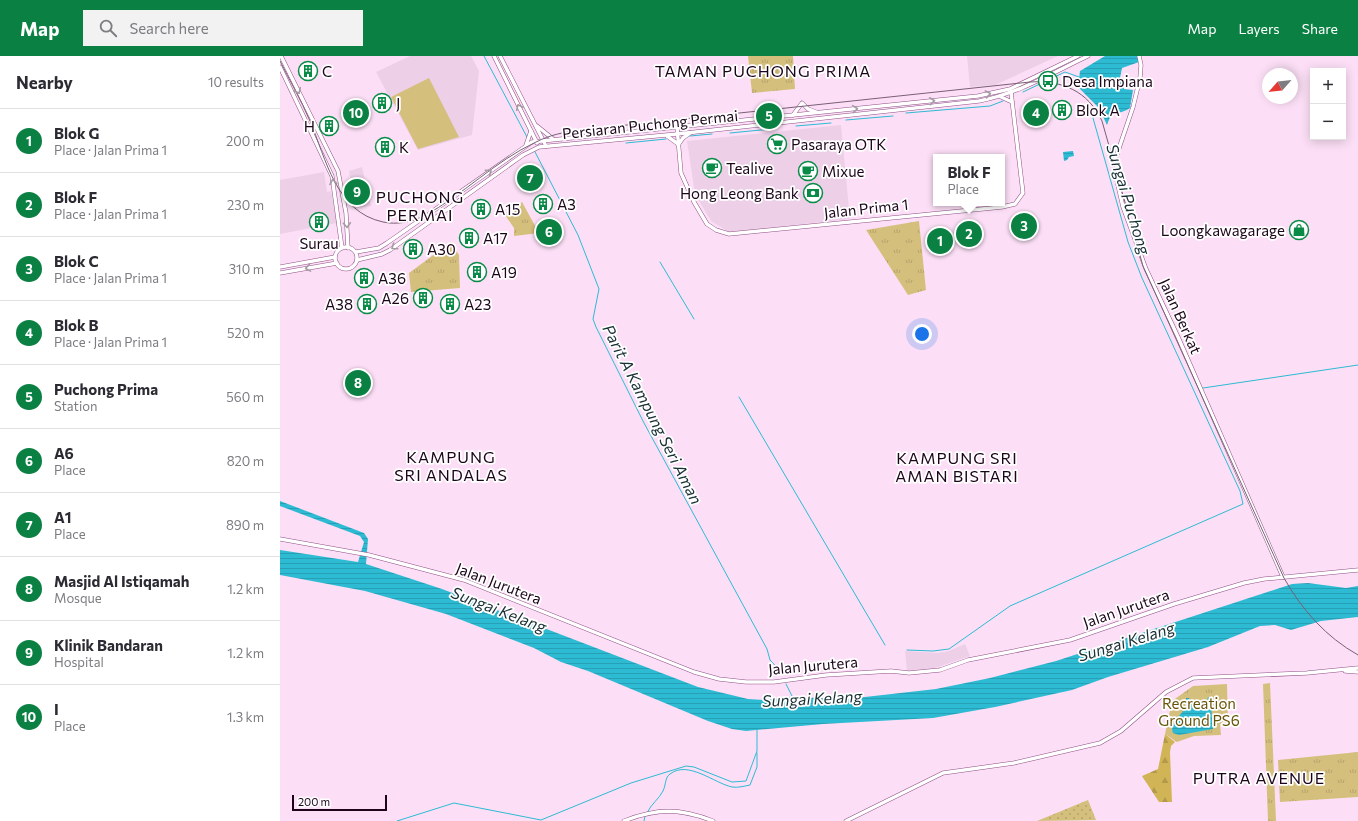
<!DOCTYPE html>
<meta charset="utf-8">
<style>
body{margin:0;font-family:Commissioner,sans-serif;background:#f2f2f3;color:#2b2b33}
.controls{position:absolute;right:12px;top:12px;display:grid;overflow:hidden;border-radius:0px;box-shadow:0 2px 10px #0003}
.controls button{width:36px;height:36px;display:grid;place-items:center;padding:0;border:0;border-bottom:1px solid #e1e1e2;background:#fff;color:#2b2b33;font:20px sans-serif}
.compass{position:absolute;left:982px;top:12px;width:36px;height:36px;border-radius:50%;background:#fff;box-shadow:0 2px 10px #0003;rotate:243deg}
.scale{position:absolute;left:12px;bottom:10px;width:95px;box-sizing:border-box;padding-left:4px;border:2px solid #1c051a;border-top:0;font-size:11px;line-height:14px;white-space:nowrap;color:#1c051a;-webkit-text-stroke:3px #fff;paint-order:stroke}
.you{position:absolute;left:642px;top:278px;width:14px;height:14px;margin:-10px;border:3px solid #fff;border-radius:50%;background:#1a73e8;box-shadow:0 0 0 6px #1a73e833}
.badge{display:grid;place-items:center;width:26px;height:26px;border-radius:50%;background:#0b8043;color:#fff;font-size:13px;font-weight:700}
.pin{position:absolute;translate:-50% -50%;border:2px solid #fff;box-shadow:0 1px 4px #0006}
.popup{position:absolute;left:653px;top:98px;width:72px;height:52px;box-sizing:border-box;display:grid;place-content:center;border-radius:0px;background:#fff;filter:drop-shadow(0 1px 3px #0005);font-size:13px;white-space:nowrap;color:#7c7c81}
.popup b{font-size:15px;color:#2b2b33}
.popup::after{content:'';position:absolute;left:50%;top:100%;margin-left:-8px;border:8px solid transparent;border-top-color:#fff}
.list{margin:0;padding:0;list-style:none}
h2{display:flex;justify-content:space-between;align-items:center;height:52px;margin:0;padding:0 16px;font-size:17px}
h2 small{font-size:13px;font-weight:400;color:#7c7c81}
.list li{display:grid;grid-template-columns:26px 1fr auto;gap:12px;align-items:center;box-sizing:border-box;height:64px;padding:0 16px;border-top:1px solid #e1e1e2}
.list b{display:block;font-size:15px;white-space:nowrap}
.list p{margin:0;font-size:13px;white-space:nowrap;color:#7c7c81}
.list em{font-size:13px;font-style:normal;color:#7c7c81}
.icon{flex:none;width:22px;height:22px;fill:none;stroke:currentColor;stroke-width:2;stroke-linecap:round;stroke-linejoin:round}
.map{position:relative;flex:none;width:1078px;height:765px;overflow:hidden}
header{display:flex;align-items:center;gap:24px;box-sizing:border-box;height:56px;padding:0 20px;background:#0b8043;color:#fff}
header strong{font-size:19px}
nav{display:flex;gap:22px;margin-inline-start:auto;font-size:14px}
.search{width:280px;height:36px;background:#f2f2f3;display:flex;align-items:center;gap:10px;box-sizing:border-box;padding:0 14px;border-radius:0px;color:#7c7c81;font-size:15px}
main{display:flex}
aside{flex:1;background:#fff}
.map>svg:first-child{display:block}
</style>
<header>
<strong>Map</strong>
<div class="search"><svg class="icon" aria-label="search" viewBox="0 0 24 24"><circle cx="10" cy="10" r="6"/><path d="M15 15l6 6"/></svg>Search here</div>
<nav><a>Map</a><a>Layers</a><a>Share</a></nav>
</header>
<main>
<aside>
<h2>Nearby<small>10 results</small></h2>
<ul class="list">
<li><span class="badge">1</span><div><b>Blok G</b><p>Place · Jalan Prima 1</p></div><em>200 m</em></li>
<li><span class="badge">2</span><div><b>Blok F</b><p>Place · Jalan Prima 1</p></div><em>230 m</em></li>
<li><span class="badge">3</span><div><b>Blok C</b><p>Place · Jalan Prima 1</p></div><em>310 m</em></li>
<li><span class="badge">4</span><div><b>Blok B</b><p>Place · Jalan Prima 1</p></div><em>520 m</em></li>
<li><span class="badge">5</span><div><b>Puchong Prima</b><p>Station</p></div><em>560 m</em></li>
<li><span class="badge">6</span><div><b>A6</b><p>Place</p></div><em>820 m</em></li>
<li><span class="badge">7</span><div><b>A1</b><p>Place</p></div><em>890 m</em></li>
<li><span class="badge">8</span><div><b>Masjid Al Istiqamah</b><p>Mosque</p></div><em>1.2 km</em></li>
<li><span class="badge">9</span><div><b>Klinik Bandaran</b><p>Hospital</p></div><em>1.2 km</em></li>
<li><span class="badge">10</span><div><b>I</b><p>Place</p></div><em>1.3 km</em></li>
</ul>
</aside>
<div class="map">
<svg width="1078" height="765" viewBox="0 0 1078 765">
<defs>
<pattern id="grass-dots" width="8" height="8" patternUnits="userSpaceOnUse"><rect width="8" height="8" fill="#d5bf7c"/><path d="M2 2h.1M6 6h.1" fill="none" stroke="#b6a36b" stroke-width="1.8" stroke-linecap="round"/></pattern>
<pattern id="forest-firs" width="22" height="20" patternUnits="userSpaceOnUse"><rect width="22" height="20" fill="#d1b455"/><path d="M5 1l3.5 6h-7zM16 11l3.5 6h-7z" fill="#b39949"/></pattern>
<pattern id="park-tufts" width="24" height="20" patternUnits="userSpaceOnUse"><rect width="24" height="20" fill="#d5bf7c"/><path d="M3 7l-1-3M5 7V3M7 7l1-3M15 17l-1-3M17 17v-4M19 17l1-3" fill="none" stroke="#b6a36b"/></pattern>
<pattern id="water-rules" width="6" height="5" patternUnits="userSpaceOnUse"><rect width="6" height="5" fill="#2cbbd3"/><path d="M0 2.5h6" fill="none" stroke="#279fb5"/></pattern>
</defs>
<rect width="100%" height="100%" fill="#fcdff6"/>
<g fill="#edcfe8">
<path d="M130 0H191L199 15 192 79 138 94 96 16Z"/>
<path d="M687 0H778L715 29 690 31Z"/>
<path d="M561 69 570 163 449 176 431 165 415 138 407 85Z"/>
<path d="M82 111 91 150 75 152 69 115Z"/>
<path d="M44 116 47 136 51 135 57 167 0 178V124Z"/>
<path d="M685 588 690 600 655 612 627 615 625 595 658 597 669 595Z"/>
</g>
<path fill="url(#grass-dots)" d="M808 744 816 764 757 765Z"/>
<path fill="url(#forest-firs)" d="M885 678 895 686 891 690 890 696 892 746H879L862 720 878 713Z"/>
<g fill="url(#park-tufts)">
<path d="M468 0H513L515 33 472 37Z"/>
<path d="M242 146 259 177 234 180V172L225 159Z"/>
<path d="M639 165 646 234 628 239 586 174Z"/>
<path d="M171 186 179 199 180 232 131 236 129 217Z"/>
<path d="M990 627 996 765H988L983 628Z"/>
<path d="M947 628 948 667 940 668 941 679 914 680 897 686 885 678 892 645 913 630Z"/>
<path d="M1078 696V741L1000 746 998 704Z"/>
</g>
<g fill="#d5bf7c">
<path d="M149 22 179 81 138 93 111 41Z"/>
<path d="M1044 715 1049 721 1039 729 1034 723Z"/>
</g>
<g fill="url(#water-rules)">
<path d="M825 0H857L859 6 842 12 840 22 844 33 853 34 850 52C837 61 833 51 827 69L819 52 798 31 800 15Z"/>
<path d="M793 95 794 100 789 101 787 104 784 105 783 96Z"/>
<path d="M0 445 84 477 88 483 86 508 162 533 418 631 468 643 486 644 512 641 567 643 656 633 710 622 776 605 1012 528 1028 527 1066 532 1078 530V561L1041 565 1011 574 995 569 980 570 928 591 828 621 792 634 715 651 653 662 543 668 466 675 452 673 428 665 308 615 281 606 254 592 166 558 85 535 0 519V494L78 506 84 486 80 480 0 450Z"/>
<path d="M928 641H930L933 673 899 679 893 677C889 668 903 656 908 650L906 642H909L912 648 927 645Z"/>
</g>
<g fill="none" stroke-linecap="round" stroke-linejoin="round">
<g stroke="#2cbbd3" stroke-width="1">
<path d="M204 0 247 81"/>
<path d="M743 36 785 16 799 21"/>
<path d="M626 57 710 50 723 45"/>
<path d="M566 64 613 60"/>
<path d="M516 70 551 67"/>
<path d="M450 77 491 73"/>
<path d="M410 80 432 78"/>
<path d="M346 87 386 83"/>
<path d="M254 94 298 179 319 233 313 263 316 271 364 367 487 593 490 604 503 618"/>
<path d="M380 206 414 263"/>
<path d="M923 332 1078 309"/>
<path d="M459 341 605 589"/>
<path d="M627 594 653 595 669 593 730 550 963 448 960 435 862 222 848 186 813 62 820 52"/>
<path d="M506 628 513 642"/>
<path d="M367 757C371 748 379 743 383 735 386 729 385 721 390 718 408 704 434 727 452 731 457 732 465 730 470 729L477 711V697"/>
<path d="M117 765 174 747 261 764 351 727 406 710 414 711 452 726 466 725 477 695V674"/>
<path d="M364 765 365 760"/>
</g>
<g stroke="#8e5085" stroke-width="4.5">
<g id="secondary">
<path d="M1 0 58 115 66 157 68 192"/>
<path d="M214 0 257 87"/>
<path d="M220 0 266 90"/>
<path d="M859 0 861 9 860 22 853 51 835 104V116L843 151 866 213 898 281 1003 521"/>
<path d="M0 11 52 120 62 192"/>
<path d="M721 41 732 46"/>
<path d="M513 59 522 47 528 53 536 56"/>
<path d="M257 70 273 83"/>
<path d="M397 71 401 117 414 146 427 168 436 174 449 178 722 151 735 148 743 137 731 36"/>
<path d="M387 80 398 88"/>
<path d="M246 89 251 75"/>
<path d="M398 89 403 82 410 77"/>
<circle cx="66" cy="202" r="11"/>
<path d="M76 196 99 192 107 187 252 86 698 40 730 33 798 0"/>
<path d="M77 204 102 198 110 194 243 99 259 91 397 78 699 45C738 38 772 17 808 0"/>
<path d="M0 211 55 201"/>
<path d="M0 217 57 207"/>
<path d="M0 483 89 499 184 524 414 616 439 623 466 626H494L546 619 611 615 629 617 660 614 688 604 790 584 894 548 964 527 984 523 1078 514"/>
<path d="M1065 615 1078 616"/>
<path d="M344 765C377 752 400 752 433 765"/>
<path d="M566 765 663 717 734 707 820 687 841 675 886 636 913 622 1027 617 1078 612"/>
</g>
</g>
<use href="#secondary" stroke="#fff" stroke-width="3.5"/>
<path stroke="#795f75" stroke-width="1" d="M0 5C10 25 21 44 30 65 46 103 56 156 103 166 117 169 131 166 144 160 183 139 215 105 256 86 270 79 284 76 300 74L750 26C782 24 808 35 822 65L863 210 1004 522C1022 554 1046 581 1078 599"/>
</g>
<defs><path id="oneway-chevron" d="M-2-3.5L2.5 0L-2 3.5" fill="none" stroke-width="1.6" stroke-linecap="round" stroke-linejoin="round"/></defs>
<g stroke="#a49ba3">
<use href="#oneway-chevron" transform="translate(18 35) rotate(63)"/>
<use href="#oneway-chevron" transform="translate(708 38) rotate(-11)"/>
<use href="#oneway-chevron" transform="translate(652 45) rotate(-6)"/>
<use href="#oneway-chevron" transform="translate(239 51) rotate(-116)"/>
<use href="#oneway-chevron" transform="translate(575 53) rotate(-5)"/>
<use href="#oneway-chevron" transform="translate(209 116) rotate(-36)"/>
<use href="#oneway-chevron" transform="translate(53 126) rotate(-99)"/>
<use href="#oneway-chevron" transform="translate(67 169) rotate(86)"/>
<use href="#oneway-chevron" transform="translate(114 191) rotate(145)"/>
<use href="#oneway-chevron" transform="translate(28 212) rotate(170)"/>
</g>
<defs>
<g id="building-ring" transform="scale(1)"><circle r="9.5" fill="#fff" stroke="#098b47" stroke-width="1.5"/><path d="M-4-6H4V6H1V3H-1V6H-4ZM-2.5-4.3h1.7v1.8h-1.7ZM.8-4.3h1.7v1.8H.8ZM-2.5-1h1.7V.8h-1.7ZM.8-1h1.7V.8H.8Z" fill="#098b47"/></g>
<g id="bus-ring" transform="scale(1)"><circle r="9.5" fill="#fff" stroke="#098b47" stroke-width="1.5"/><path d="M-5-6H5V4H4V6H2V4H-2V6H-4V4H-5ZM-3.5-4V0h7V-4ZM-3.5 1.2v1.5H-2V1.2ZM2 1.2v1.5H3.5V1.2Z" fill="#098b47"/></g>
<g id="supermarket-ring" transform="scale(1)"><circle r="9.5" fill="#fff" stroke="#098b47" stroke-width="1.5"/><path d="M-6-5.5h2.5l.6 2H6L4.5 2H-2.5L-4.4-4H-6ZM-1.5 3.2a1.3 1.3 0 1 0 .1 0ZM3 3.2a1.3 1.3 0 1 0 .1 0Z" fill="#098b47"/></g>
<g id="cafe-ring" transform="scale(1)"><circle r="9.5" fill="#fff" stroke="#098b47" stroke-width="1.5"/><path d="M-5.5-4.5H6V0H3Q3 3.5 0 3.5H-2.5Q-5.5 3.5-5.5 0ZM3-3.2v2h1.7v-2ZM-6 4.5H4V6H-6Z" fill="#098b47"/></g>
<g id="bank-ring" transform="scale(1)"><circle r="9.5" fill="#fff" stroke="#098b47" stroke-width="1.5"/><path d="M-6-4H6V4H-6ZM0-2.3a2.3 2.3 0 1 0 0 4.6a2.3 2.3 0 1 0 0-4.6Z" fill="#098b47"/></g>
<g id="shop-ring" transform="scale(1)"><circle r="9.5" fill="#fff" stroke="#098b47" stroke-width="1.5"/><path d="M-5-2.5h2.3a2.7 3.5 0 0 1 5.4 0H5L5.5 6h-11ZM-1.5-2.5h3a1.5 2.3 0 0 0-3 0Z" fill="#098b47"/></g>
</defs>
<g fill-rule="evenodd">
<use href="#building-ring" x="28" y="15"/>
<use href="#bus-ring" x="768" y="25"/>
<use href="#building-ring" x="102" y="47"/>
<use href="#building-ring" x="782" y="54"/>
<use href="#building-ring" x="49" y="70"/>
<use href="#supermarket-ring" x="497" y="88"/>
<use href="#building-ring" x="105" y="91"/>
<use href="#cafe-ring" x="432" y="112"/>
<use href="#cafe-ring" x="528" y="115"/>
<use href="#bank-ring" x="533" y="137"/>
<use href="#building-ring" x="263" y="148"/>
<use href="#building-ring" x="201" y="153"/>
<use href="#building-ring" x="39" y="166"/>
<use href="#shop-ring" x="1019" y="174"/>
<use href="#building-ring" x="189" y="182"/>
<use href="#building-ring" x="133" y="193"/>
<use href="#building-ring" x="197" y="216"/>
<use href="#building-ring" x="84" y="222"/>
<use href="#building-ring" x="143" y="242"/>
<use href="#building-ring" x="87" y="248"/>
<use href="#building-ring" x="170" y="248"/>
</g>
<g text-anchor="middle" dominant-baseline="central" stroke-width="3.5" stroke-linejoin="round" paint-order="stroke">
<g font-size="15" fill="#1c051a" stroke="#fff" text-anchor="start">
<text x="42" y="15">C</text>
<text x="782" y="25">Desa Impiana</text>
<text x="116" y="47">J</text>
<text x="796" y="54">Blok A</text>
<text x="35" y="70" text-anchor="end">H</text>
<text x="511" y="88">Pasaraya OTK</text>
<text x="119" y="91">K</text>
<text x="446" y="112">Tealive</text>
<text x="542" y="115">Mixue</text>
<text x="519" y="137" text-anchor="end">Hong Leong Bank</text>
<text x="277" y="148">A3</text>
<text x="215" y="153">A15</text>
<text x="1005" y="174" text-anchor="end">Loongkawagarage</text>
<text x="203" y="182">A17</text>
<text x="39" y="187" text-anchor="middle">Surau</text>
<text x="147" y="193">A30</text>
<text x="211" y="216">A19</text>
<text x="98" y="222">A36</text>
<text x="129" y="242" text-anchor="end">A26</text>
<text x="73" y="248" text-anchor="end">A38</text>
<text x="184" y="248">A23</text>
</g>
<g font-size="15" fill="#1c051a" stroke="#fff">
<text transform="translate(370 68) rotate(-6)">Persiaran Puchong Permai</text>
<text transform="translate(586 152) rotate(-6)">Jalan Prima 1</text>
<text transform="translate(901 260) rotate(66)">Jalan Berkat</text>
<text transform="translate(219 527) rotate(21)">Jalan Jurutera</text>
<text transform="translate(846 552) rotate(-19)">Jalan Jurutera</text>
<text transform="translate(533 609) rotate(-5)">Jalan Jurutera</text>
</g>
<g font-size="15" fill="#685408" stroke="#fff">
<text x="919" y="647">Recreation<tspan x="919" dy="17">Ground PS6</tspan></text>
</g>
<g font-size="16" letter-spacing="1" fill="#1c051a" stroke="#fff">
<text x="483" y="14">TAMAN PUCHONG PRIMA</text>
<text x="140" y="140">PUCHONG<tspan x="140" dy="18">PERMAI</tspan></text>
<text x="171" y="400">KAMPUNG<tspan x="171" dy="18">SRI ANDALAS</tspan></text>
<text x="677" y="401">KAMPUNG SRI<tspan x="677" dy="18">AMAN BISTARI</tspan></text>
<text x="979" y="721">PUTRA AVENUE</text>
</g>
<g font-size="16" font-style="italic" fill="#193035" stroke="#fff">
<text transform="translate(849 143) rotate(73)">Sungai Puchong</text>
<text transform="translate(373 358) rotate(63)">Parit A Kampung Seri Aman</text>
<text transform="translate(219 553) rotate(21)">Sungai Kelang</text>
<text transform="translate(846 585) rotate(-17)">Sungai Kelang</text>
<text transform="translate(532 642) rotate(-3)">Sungai Kelang</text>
</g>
</g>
</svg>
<div class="controls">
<button>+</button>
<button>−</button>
</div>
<svg class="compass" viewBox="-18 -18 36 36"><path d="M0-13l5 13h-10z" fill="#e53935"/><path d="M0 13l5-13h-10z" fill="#7c7c81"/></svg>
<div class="scale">200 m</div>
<div class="you"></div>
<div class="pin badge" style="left:660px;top:185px">1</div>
<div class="pin badge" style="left:689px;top:178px">2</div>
<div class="popup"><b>Blok F</b>Place</div>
<div class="pin badge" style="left:744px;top:170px">3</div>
<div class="pin badge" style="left:756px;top:57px">4</div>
<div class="pin badge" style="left:489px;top:60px">5</div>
<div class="pin badge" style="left:269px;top:176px">6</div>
<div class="pin badge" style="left:250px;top:122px">7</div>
<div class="pin badge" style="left:78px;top:327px">8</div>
<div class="pin badge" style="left:77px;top:136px">9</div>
<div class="pin badge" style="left:76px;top:57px">10</div>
</div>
</main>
